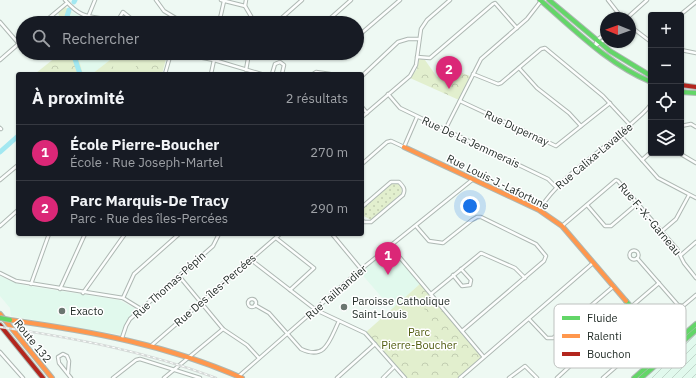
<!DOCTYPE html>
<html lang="fr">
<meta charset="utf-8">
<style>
body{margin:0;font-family:"IBM Plex Sans",sans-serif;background:#242831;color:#f1f3f6}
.controls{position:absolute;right:12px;top:12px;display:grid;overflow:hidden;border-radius:4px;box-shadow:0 1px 3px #0004}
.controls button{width:36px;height:36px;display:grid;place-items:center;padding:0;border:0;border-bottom:1px solid #363941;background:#171b24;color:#f1f3f6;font:20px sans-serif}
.compass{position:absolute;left:600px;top:12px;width:36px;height:36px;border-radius:50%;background:#171b24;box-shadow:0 1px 3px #0004;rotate:271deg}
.you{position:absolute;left:470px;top:206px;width:14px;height:14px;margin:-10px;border:3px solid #fff;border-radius:50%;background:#1a73e8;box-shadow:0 0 0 6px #1a73e833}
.badge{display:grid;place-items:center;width:26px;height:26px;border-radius:50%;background:#db2777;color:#fff;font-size:13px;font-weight:700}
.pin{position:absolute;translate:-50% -33px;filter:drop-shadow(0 1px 2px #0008)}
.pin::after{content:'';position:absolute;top:21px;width:14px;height:12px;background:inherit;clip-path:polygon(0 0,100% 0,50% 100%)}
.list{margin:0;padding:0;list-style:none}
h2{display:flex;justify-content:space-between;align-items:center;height:52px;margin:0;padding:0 16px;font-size:17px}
h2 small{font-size:13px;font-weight:400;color:#9ea1a6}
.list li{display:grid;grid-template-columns:26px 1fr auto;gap:12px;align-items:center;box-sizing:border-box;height:56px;padding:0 16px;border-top:1px solid #363941}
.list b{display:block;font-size:15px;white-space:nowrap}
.list p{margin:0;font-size:13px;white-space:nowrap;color:#9ea1a6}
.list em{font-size:13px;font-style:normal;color:#9ea1a6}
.icon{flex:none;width:22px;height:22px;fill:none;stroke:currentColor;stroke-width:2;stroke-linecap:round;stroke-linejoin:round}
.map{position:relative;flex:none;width:696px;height:378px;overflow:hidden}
.search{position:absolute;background:#171b24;box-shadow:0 1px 3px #0004;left:16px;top:16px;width:348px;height:44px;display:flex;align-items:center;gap:10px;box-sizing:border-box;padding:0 14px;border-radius:22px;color:#9ea1a6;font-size:15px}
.panel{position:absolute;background:#171b24;box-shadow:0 1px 3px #0004;left:16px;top:72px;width:348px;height:164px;border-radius:4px}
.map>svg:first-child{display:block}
</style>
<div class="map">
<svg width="696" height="378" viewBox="0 0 696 378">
<defs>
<pattern id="industrial-furrows" width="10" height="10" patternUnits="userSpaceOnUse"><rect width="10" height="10" fill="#e1f9ed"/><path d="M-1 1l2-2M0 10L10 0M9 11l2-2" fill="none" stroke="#c1d6cb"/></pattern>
<pattern id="grass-dots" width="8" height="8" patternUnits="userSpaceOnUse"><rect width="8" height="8" fill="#e2efce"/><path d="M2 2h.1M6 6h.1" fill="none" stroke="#c2cdb1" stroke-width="1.8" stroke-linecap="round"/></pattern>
<pattern id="park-crowns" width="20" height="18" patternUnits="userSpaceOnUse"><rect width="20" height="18" fill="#e2efce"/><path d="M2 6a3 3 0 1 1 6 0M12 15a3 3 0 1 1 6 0" fill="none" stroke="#c2cdb1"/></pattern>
</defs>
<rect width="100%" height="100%" fill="#eef9f3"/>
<g fill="#e1f9ed">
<path d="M72 12 83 18 113 23H68V17Z"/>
<path d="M77 53H119L92 74H83Z"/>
<path d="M391 247 421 283 392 309 359 271Z"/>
<path d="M0 276 15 283 28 286 119 300 136 309 129 318 122 335 11 316 10 308 0 296Z"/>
</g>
<path fill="url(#industrial-furrows)" d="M696 331V378H642Z"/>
<path fill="url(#grass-dots)" d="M397 183 401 186 402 193 371 220 362 215V209L391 184Z"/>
<g fill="url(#park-crowns)">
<path d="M65 7 72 12 68 17V23H61L58 12Z"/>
<path d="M61 53H77L83 74 36 73Z"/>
<path d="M119 53H166L167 55 162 74H92Z"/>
<path d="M419 59 425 60 437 77 449 68 470 76 459 100 410 78 417 69Z"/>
<path d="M421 283 483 357 460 378H405L365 333Z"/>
</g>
<g fill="#e2efce">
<path d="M123 53H132L136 59V53H160L161 58 144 70 137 62 134 74C124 74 118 74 112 65L118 56 120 57Z"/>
<path d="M417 300C442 329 441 341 412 366L375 334V328Z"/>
</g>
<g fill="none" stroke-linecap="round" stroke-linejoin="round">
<g stroke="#a2e8f1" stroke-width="5">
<path d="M74 2 75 0"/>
<path d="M65 23 69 10"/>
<path d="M73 53 80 74"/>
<path d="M0 152 18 136"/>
</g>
<g stroke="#aeb8b3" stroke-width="4.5">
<g id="street">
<path d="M65 0C86 24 94 13 119 23"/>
<path d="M156 0 164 11 184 23"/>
<path d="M221 0 245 6"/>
<path d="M246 0 245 6 255 23"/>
<path d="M608 0 622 18"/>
<path d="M680 15 696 2"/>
<path d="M88 17 95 0"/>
<path d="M627 18 647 0"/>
<path d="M0 22 19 44"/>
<path d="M117 22 123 12 133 20V23"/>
<path d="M43 23 67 3"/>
<path d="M219 23 224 1"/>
<path d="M276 23 302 0"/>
<path d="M325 23 351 0"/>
<path d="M630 26 651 42"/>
<path d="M357 37 400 0"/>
<path d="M595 46 597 40 606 33"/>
<path d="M595 46 606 39"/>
<path d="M681 50 696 53"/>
<path d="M177 53 214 60 261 74"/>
<path d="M417 57 430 58 493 4 495 3 517 28"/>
<path d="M0 60 23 40"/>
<path d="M519 68 537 88 569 113 581 126"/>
<path d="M246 70 249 53"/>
<path d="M165 74 171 53"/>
<path d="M211 74 214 60"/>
<path d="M272 74 275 64 280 62 284 65 282 74"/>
<path d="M313 74 316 72 330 74"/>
<path d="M473 74 498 84 501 83 541 49 545 48 603 96 630 125"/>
<path d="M362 76 398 42 408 39H418"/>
<path d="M388 94 400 108 548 179 556 187"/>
<path d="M460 101 556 146 610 103"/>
<path d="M362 107 367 113"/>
<path d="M362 117 410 76 416 65 421 29 427 20 450 0"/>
<path d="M681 126 691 124 696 127"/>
<path d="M0 128 1 129"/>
<path d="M445 130 481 59 527 19 541 1"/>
<path d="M620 135 658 178 696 198"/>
<path d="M679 153 696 163"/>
<path d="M642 160 651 152"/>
<path d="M362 164 387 142 391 141 404 147 417 117"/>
<path d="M0 180 18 165"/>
<path d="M587 205 605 226H611L638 203"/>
<path d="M362 207 391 182H399C403 186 406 189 403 195L371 222H364L362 220"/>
<path d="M539 210C561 175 599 154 629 126 637 118 645 113 651 104"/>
<path d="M0 226 18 210"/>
<path d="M416 226 429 241 443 243 472 220 477 217H481L536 244 546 256 544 261 462 331"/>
<path d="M562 226 616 180 618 181 677 249 684 263 696 278"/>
<path d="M662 231 676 219 689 195"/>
<path d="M332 234 361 269"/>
<path d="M276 238 314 268 290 290"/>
<path d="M391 247 483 356"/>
<circle cx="634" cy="255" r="4.5"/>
<path d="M681 255 696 242"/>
<path d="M637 258 678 305 683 306 696 295"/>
<path d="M250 259 316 310 365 333 405 378"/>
<path d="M0 273 16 281 123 298 141 309"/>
<path d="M453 275 462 286 470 285 471 280 461 269"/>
<path d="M179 276 223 329 247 345 259 358"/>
<path d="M31 284 49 234"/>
<path d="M60 289 85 234"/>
<path d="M83 293 125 234"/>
<path d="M431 294 481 253 515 268 525 278"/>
<path d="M123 298 134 274 179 234"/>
<circle cx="252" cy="303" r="4"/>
<path d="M255 305 269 313 301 349C326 361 330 339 339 321"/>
<path d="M590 307 628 353 627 357 603 378"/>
<path d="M631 307 659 283"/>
<path d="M529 319 547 338H553L614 286"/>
<path d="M122 338 126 326 130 319 213 246 219 234"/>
<path d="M152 345 280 234"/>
<path d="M0 352 23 378"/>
<path d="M68 373 69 361 67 356 63 354 58 357 59 363 71 378"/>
<path d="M239 376 359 271 472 180"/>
<path d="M113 378 136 360 140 359 200 378"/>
<path d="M164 378 223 329"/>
<path d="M337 378 375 344"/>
<path d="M383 378 394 367"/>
<path d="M460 378 593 263"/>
<path d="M509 378 525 366 537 378"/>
<path d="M557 378 609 330"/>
</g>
</g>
<g stroke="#aeb8b3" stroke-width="6">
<g id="fast">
<path d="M540 0C575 30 608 64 651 82"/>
<path d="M549 0 610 51 651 76"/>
<path d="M681 92 696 93"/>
<path d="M626 301 670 352"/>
<path d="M634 378 696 324"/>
<path d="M641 378 696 330"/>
</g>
</g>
<g stroke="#aeb8b3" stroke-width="6">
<g id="slow">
<path d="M404 147 539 210 562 226 626 301"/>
<path d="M0 314 52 378"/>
<path d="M10 320C90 331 168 345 242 378"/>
</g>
</g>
<g stroke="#aeb8b3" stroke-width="6">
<g id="jam">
<path d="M681 85 696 87"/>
<path d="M0 325 43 378"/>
</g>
</g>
<use href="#street" stroke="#fcfefd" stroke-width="2.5"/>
<use href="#fast" stroke="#63d668" stroke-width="4"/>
<use href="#slow" stroke="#ff974d" stroke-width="4"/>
<use href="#jam" stroke="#b3261e" stroke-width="4"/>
<g stroke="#d5dad8" stroke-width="2.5">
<path id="rail" d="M0 327C74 338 145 351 216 378"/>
</g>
<use href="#rail" stroke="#fff" stroke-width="1" stroke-dasharray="3" stroke-linecap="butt"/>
<g stroke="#aeb8b3" stroke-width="6" stroke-linecap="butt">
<path id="fast-bridge" d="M0 318 10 320"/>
</g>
<use href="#fast-bridge" stroke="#63d668" stroke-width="4"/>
</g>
<g fill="#6b7670" stroke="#fff" stroke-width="1.5">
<circle cx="344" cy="307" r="4"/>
<circle cx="62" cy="311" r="4"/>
</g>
<g text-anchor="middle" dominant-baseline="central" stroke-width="3" stroke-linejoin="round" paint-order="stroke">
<g font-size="11" fill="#252f2a" stroke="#fff">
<text transform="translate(517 128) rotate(25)">Rue Dupernay</text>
<text transform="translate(471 142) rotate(25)">Rue De La Jemmerais</text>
<text transform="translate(594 156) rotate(-40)">Rue Calixa-Lavallée</text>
<text transform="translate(498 182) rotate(26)">Rue Louis-J.-Lafortune</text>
<text transform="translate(650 219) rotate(50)">Rue F.-X.-Garneau</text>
<text transform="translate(169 285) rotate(-42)">Rue Thomas-Pépin</text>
<text transform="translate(215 290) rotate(-41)">Rue Des îles-Percées</text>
<text transform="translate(336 292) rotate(-41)">Rue Tailhandier</text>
<text transform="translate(33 341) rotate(51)">Route 132</text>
</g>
<g font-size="11" fill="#252f2a" stroke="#fff" text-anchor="start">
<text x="352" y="301">Paroisse Catholique<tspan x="352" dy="13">Saint-Louis</tspan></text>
<text x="70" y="311">Exacto</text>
</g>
<g font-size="11" fill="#515d10" stroke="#fff">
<text x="419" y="332">Parc<tspan x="419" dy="13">Pierre-Boucher</tspan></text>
</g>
</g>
<rect x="554" y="304" width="132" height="64" rx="6" fill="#fff" stroke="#bec1bf" stroke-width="1"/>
<rect x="562" y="316" width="18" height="4" fill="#63d668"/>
<rect x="562" y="334" width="18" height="4" fill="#ff974d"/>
<rect x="562" y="352" width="18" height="4" fill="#b3261e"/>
<g font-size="11" fill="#252f2a">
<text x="587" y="322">Fluide</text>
<text x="587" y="340">Ralenti</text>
<text x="587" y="358">Bouchon</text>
</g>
</svg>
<div class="controls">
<button>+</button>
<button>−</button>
<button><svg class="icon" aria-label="locate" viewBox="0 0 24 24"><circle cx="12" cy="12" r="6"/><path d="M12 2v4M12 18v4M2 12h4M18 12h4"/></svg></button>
<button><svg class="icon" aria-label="layers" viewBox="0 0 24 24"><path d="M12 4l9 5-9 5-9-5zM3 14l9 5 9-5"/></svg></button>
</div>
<svg class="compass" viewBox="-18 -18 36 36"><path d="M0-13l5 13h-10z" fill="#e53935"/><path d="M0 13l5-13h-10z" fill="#9ea1a6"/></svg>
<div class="you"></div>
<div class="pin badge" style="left:388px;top:275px">1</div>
<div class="pin badge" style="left:449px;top:89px">2</div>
<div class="search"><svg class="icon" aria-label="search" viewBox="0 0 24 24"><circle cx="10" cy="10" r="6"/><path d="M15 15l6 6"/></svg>Rechercher</div>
<section class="panel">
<h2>À proximité<small>2 résultats</small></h2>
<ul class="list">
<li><span class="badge">1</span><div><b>École Pierre-Boucher</b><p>École · Rue Joseph-Martel</p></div><em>270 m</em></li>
<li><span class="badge">2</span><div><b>Parc Marquis-De Tracy</b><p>Parc · Rue des îles-Percées</p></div><em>290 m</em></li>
</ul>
</section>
</div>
